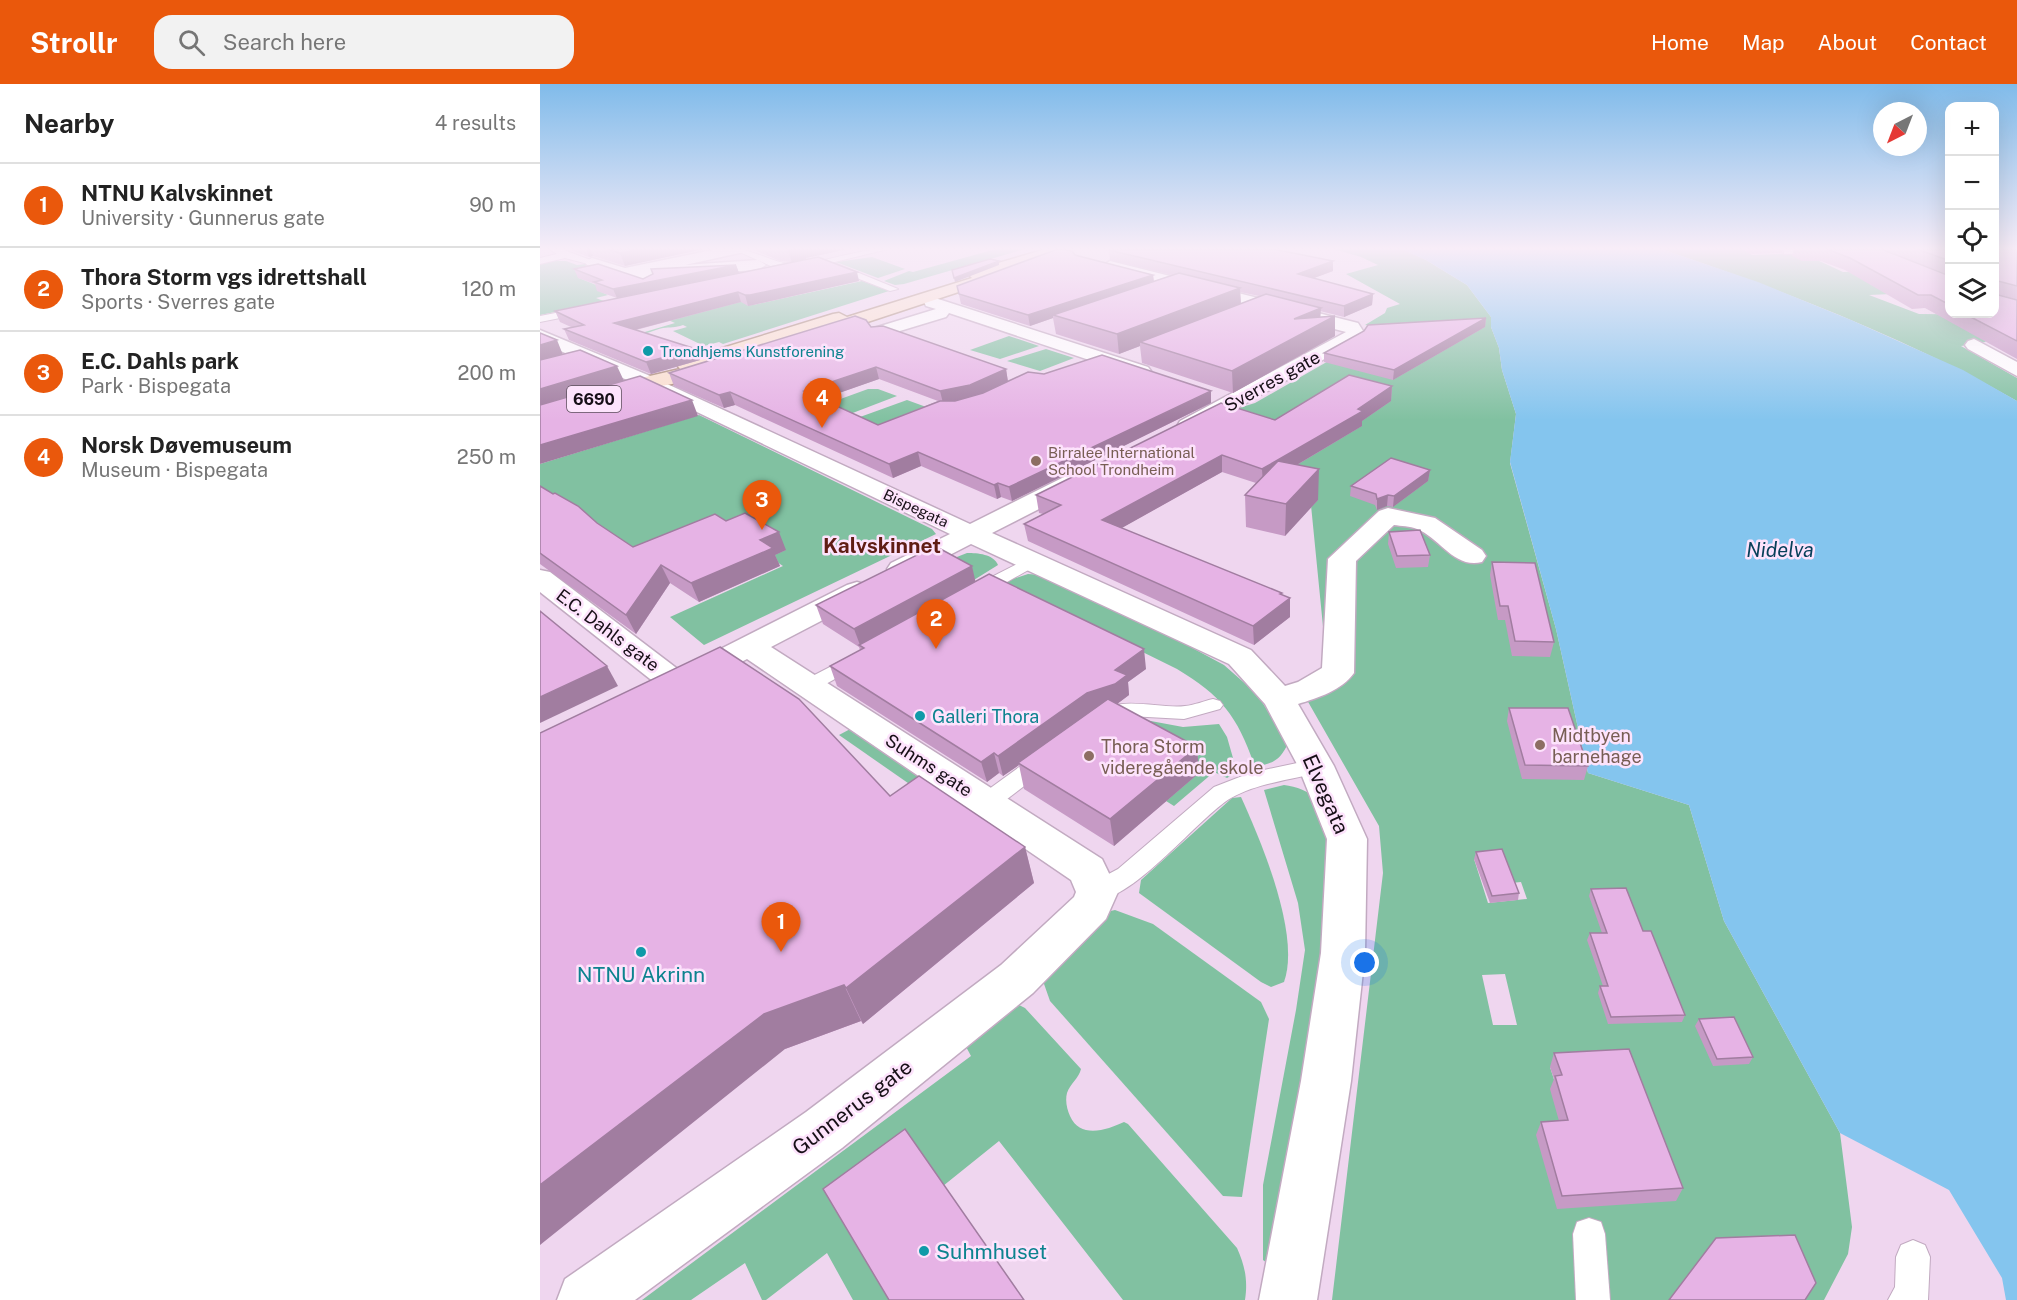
<!DOCTYPE html>
<meta charset="utf-8">
<style>
body{margin:0;font-family:"Public Sans",sans-serif;background:#f2f2f2;color:#222}
.controls{position:absolute;right:18px;top:18px;display:grid;overflow:hidden;border-radius:12px;box-shadow:0 6px 24px #0002}
.controls button{width:54px;height:54px;display:grid;place-items:center;padding:0;border:0;border-bottom:2px solid #e0e0e0;background:#fff;color:#222;font:30px sans-serif}
.compass{position:absolute;left:1333px;top:18px;width:54px;height:54px;border-radius:50%;background:#fff;box-shadow:0 6px 24px #0002;rotate:222deg}
.you{position:absolute;left:825px;top:879px;width:21px;height:21px;margin:-15px;border:4px solid #fff;border-radius:50%;background:#1a73e8;box-shadow:0 0 0 9px #1a73e833}
.badge{display:grid;place-items:center;width:39px;height:39px;border-radius:50%;background:#ea580c;color:#fff;font-size:20px;font-weight:700}
.pin{position:absolute;translate:-50% -50px;filter:drop-shadow(0 2px 3px #0008)}
.pin::after{content:'';position:absolute;top:32px;width:21px;height:18px;background:inherit;clip-path:polygon(0 0,100% 0,50% 100%)}
.list{margin:0;padding:0;list-style:none}
h2{display:flex;justify-content:space-between;align-items:center;height:78px;margin:0;padding:0 24px;font-size:26px}
h2 small{font-size:20px;font-weight:400;color:#767676}
.list li{display:grid;grid-template-columns:39px 1fr auto;gap:18px;align-items:center;box-sizing:border-box;height:84px;padding:0 24px;border-top:2px solid #e0e0e0}
.list b{display:block;font-size:22px;white-space:nowrap}
.list p{margin:0;font-size:20px;white-space:nowrap;color:#767676}
.list em{font-size:20px;font-style:normal;color:#767676}
.icon{flex:none;width:33px;height:33px;fill:none;stroke:currentColor;stroke-width:2;stroke-linecap:round;stroke-linejoin:round}
.map{position:relative;flex:none;width:1477px;height:1216px;overflow:hidden}
header{display:flex;align-items:center;gap:36px;box-sizing:border-box;height:84px;padding:0 30px;background:#ea580c;color:#fff}
header strong{font-size:28px}
nav{display:flex;gap:33px;margin-inline-start:auto;font-size:21px}
.search{width:420px;height:54px;background:#f2f2f2;display:flex;align-items:center;gap:15px;box-sizing:border-box;padding:0 21px;border-radius:18px;color:#767676;font-size:22px}
main{display:flex}
aside{flex:1;background:#fff}
.map>svg:first-child{display:block}
</style>
<header>
<strong>Strollr</strong>
<div class="search"><svg class="icon" aria-label="search" viewBox="0 0 24 24"><circle cx="10" cy="10" r="6"/><path d="M15 15l6 6"/></svg>Search here</div>
<nav><a>Home</a><a>Map</a><a>About</a><a>Contact</a></nav>
</header>
<main>
<aside>
<h2>Nearby<small>4 results</small></h2>
<ul class="list">
<li><span class="badge">1</span><div><b>NTNU Kalvskinnet</b><p>University · Gunnerus gate</p></div><em>90 m</em></li>
<li><span class="badge">2</span><div><b>Thora Storm vgs idrettshall</b><p>Sports · Sverres gate</p></div><em>120 m</em></li>
<li><span class="badge">3</span><div><b>E.C. Dahls park</b><p>Park · Bispegata</p></div><em>200 m</em></li>
<li><span class="badge">4</span><div><b>Norsk Døvemuseum</b><p>Museum · Bispegata</p></div><em>250 m</em></li>
</ul>
</aside>
<div class="map">
<svg width="1477" height="1216" viewBox="0 0 1477 1216">
<rect width="100%" height="100%" fill="#efd6ef"/>
<g fill="#81c1a1" fill-rule="evenodd">
<path d="M456 165H485L364 200 355 201 344 197 369 187 373 188Z"/>
<path d="M794 165H862L886 176 927 201 951 233V243L959 264 962 286 976 330 970 379 1016 545 1048 689 1149 721 1184 837 1300 1049 1312 1143 1308 1170 1284 1216H792L843 789 839 742 767 616 788 593 769 401 637 358 702 323 715 319 846 244 825 241 845 229 847 224 860 220 806 190 838 181 821 173ZM934 775 971 799 981 798 987 815 948 819ZM965 890 977 941H953L942 891ZM1010 983 1135 1116 1017 1005Z"/>
<path d="M1121 165H1204L1212 171 1262 169 1303 188 1355 187 1373 209 1329 211 1379 230 1477 231 1445 258 1421 262 1477 294V317C1364 253 1243 206 1121 165Z"/>
<path d="M332 173 365 185 338 194 296 178Z"/>
<path d="M12 177H26L37 181 46 180 67 187 39 194 66 205 59 207 68 211 56 214 66 218 0 231V180Z"/>
<path d="M322 197 349 207 183 260 179 258 164 262 133 247 147 243 143 241C135 244 130 243 123 244 114 246 108 250 98 250L135 239 110 228 179 210 213 221Z"/>
<path d="M469 252 499 262 460 275 430 266Z"/>
<path d="M506 265 534 274 500 287 467 277Z"/>
<path d="M328 305H338L357 312 310 330 292 321 295 317Z"/>
<path d="M367 316 389 324 342 343 320 333Z"/>
<path d="M159 331 392 445 396 450 164 561 130 533 243 482 228 472 49 501 0 414V380Z"/>
<path d="M427 469C438 469 453 470 458 481L421 504 399 480Z"/>
<path d="M488 490 501 491 645 560 684 581 717 610 748 659C741 676 732 680 715 683 698 633 682 612 637 585L465 500 464 498Z"/>
<path d="M600 635 643 643 679 640 687 653 697 688 687 694 674 688 634 722 626 717Z"/>
<path d="M314 643 393 696 378 706 299 651Z"/>
<path d="M744 701C756 703 770 706 776 717 791 743 790 776 793 805L731 1182 723 1176V1101L756 926 765 866 758 819 724 706Z"/>
<path d="M701 713C721 757 761 851 744 898L731 903 721 898 599 809 601 796 692 714Z"/>
<path d="M575 826 613 840 721 918 729 935 702 1113 683 1112 510 917 503 897 566 828Z"/>
<path d="M475 919 485 924 541 985C539 994 530 1000 527 1009 525 1017 527 1025 530 1032 540 1055 567 1046 584 1038L588 1040 697 1164C705 1182 708 1196 705 1216H583L459 1057 403 1102 351 1216H313L287 1169 226 1216H222L205 1179 151 1216H102L431 972 424 959Z"/>
</g>
<path fill="#84c5ee" d="M862 165H1121L1218 198 1311 236 1423 286 1477 317V1216H1466L1462 1194 1409 1106 1300 1049 1184 837 1149 721 1048 689 1016 545 970 378 976 330 962 286 959 264 951 243V233L927 201 886 176Z"/>
<g fill="none" stroke-linecap="round" stroke-linejoin="round">
<g stroke="#c2aac1" stroke-width="2">
<g id="lane">
<path d="M10 165H21L56 178 52 181 25 174 0 180V174L17 170Z"/>
<path d="M193 165C217 165 236 183 261 180 290 177 318 165 348 165L262 186 235 184Z"/>
<path d="M1247 165H1309L1305 168 1244 170V166Z"/>
<path d="M291 180H297L358 205 350 207 291 184Z"/>
<path d="M41 224 45 225V229L0 238V232Z"/>
<path d="M493 472 499 474 501 477 499 480 444 511H432L430 507 432 503Z"/>
<path d="M315 570 322 572 324 576 322 580 275 606H261L258 602 261 598Z"/>
<path d="M673 615 680 617 683 621 680 625 644 635 589 632 565 641 558 639 555 634C571 608 622 626 645 622 655 621 664 617 673 615Z"/>
<path d="M501 671 509 673 512 678 509 683 454 725 446 727 438 725 435 719 438 713 493 673Z"/>
<path d="M776 675 784 677 787 682 784 687C753 696 719 698 691 714 658 733 586 827 548 815L545 808 548 801 578 785 674 703 710 689Z"/>
<path d="M1049 1134 1061 1138 1065 1150 1070 1216H1036L1033 1150 1037 1138Z"/>
<path d="M1373 1156 1385 1161 1390 1173 1388 1216H1348L1355 1203 1356 1173 1361 1161Z"/>
</g>
</g>
<g stroke="#c2aac1" stroke-width="3">
<g id="street">
<path d="M177 165H206L204 168 145 181 218 176 226 181 218 186 108 192 115 197 107 202 47 181 45 178 52 174 85 184Z"/>
<path d="M570 177 818 239 825 250 822 254 656 347 648 349 640 347 637 342 640 337 806 248 565 185 562 182Z"/>
<path d="M392 213 608 283 611 287 608 291H594L409 229 406 233 340 253 334 252 331 248 334 244 396 225 386 222 384 218Z"/>
<path d="M1434 255 1477 278V292L1428 265 1425 261 1428 257Z"/>
<path d="M112 293 430 440 528 391 537 389 546 391 549 396 546 401 452 449 711 566 745 602 758 598 782 584 788 475 839 427 848 424 895 434 942 466 946 472 942 478C914 485 900 454 877 445 870 442 861 442 854 441L816 477 814 589C802 606 778 614 758 620L794 682 827 755 825 869 811 997 777 1216H719L761 997 781 869 787 755 758 682 725 620 689 580 431 460 371 491 361 493 351 491 347 485 351 479 410 450 105 303 102 299 105 295Z"/>
<path d="M0 486 10 488 139 586 307 501 317 498 327 501 331 507 327 513 231 563 562 775 578 808 566 835 493 909 302 1064 95 1216H17L25 1195 266 1028 461 881 534 813 536 808 531 796 207 575 163 598 151 601 148 606 136 609 124 606 0 508Z"/>
</g>
</g>
<g stroke="#c2aac1" stroke-width="3">
<path id="secondary" d="M0 246 115 294 118 298 115 302H101L0 258Z"/>
</g>
<g stroke="#aa8a78" stroke-width="3">
<path id="primary" d="M506 165H530L528 168 464 187 467 190 464 193 285 252 279 253 270 249 180 277 183 281 180 285 132 300 110 304 0 338V325L101 294 140 285 137 281 140 277 293 230 299 229 307 233 432 194 428 190 431 187Z"/>
</g>
<use href="#lane" fill="#fff" fill-rule="evenodd"/>
<use href="#street" fill="#fff" fill-rule="evenodd"/>
<use href="#secondary" fill="#fff" fill-rule="evenodd"/>
<use href="#primary" fill="#fbe0ce" fill-rule="evenodd"/>
</g>
<g fill="#c69ac5" fill-rule="evenodd">
<path d="M28 165H164L85 182 53 172 49 173Z"/>
<path d="M212 165H308L266 174V175L319 197 213 221 208 222 201 218 96 246 160 276 111 290 29 256 24 245 31 243 20 238 15 227 77 214 57 207 55 200 38 194 34 185 103 195 196 181 199 189 250 178 240 177Z"/>
<path d="M1203 165H1243L1242 169 1210 170Z"/>
<path d="M1254 165H1410V191L1364 174 1410 192V230H1455V165H1477V275L1385 224 1372 225 1305 186 1281 177H1262L1252 172Z"/>
<path d="M569 166 793 177V187L774 194 833 210 832 221 804 233 780 227V233L795 252 693 309 602 279 600 262 579 270 516 250 513 234 490 242 421 220 417 202 535 171 613 191 614 197 632 191 570 176ZM700 208 719 212 701 220Z"/>
<path d="M946 234 945 243 853 296 784 278V269L824 247Z"/>
<path d="M331 243 466 285 468 298 671 319 472 417 461 413 457 415 381 382 353 394 195 321 184 324 134 302 129 289ZM339 295 398 317 338 341 281 315Z"/>
<path d="M852 302 851 317 822 337V342L757 381 778 416 745 452 706 443 705 411 716 399 682 388 581 444 742 509V511L750 514V533L714 561 488 457 484 440 503 430 499 429 496 411 735 336Z"/>
<path d="M890 386 888 397 853 423 847 422 837 426 835 421 810 412 811 402Z"/>
<path d="M0 402 93 463 186 437 246 466 235 471 240 482 159 518 130 499 96 550 0 480Z"/>
<path d="M849 448 890 471 888 483 856 484 848 460Z"/>
<path d="M952 478 1014 558 1010 573 972 572 965 536H958L950 491Z"/>
<path d="M436 497 606 585 588 598 589 611 577 620 657 663 659 689 574 762 484 705 479 681 463 692 459 689 447 698 297 602 290 582 320 566 319 563 283 540 276 521Z"/>
<path d="M969 624 1048 682 1044 696 982 695 967 637Z"/>
<path d="M350 712 485 763 494 799 323 940 321 937 245 965Z"/>
<path d="M936 768 979 809 978 816 950 819 934 775Z"/>
<path d="M1051 805 1103 847 1145 931 1142 938 1068 940 1058 909 1060 902H1063L1047 856 1050 849H1062L1049 812Z"/>
<path d="M1159 935 1213 973 1209 980 1173 982 1155 942Z"/>
<path d="M1014 969 1143 1104 1136 1117 1017 1125 996 1051 1001 1038 1019 1037 1010 1005 1014 995 1010 983Z"/>
</g>
<g fill="#a17da0">
<path d="M46 165H50L53 172 49 173Z"/>
<path d="M99 165H164L85 182 80 169Z"/>
<path d="M253 165H308L266 174V176L252 179 248 166Z"/>
<path d="M459 177V181L415 198 414 194Z"/>
<path d="M793 177V187L758 200V190Z"/>
<path d="M196 181 199 189 77 214 73 205Z"/>
<path d="M317 188 319 197 213 221 208 222 205 211Z"/>
<path d="M613 191 614 200 513 231V234L490 242 488 231Z"/>
<path d="M700 204 701 222 600 258V262L579 270 577 250Z"/>
<path d="M198 208 201 218 79 250 74 239Z"/>
<path d="M833 210 832 221 804 233V222Z"/>
<path d="M781 224 780 240 795 232V252L693 309 692 287 754 235Z"/>
<path d="M946 234 945 243 853 296 854 286Z"/>
<path d="M17 256 23 271 0 277V261Z"/>
<path d="M156 265 160 276 111 290 106 278Z"/>
<path d="M77 282 84 297 0 323V305Z"/>
<path d="M336 283 339 295 268 320 264 307Z"/>
<path d="M466 285 468 298 432 314 403 319 400 307Z"/>
<path d="M852 302 851 317 822 337V342L723 401 722 385 818 325Z"/>
<path d="M671 307V319L472 417 469 403Z"/>
<path d="M190 308 195 321 184 324 179 311Z"/>
<path d="M152 316 158 332 0 380V361Z"/>
<path d="M378 368 381 382 353 394 349 380Z"/>
<path d="M682 371V388L564 454 562 436Z"/>
<path d="M779 385 778 416 745 452 746 420Z"/>
<path d="M890 386 888 397 853 423 854 412Z"/>
<path d="M458 399 461 413 457 415 454 401Z"/>
<path d="M848 411 847 422 837 426V415Z"/>
<path d="M239 448 246 466 235 471 240 482 159 518 151 499 220 456Z"/>
<path d="M121 481 130 499 96 550 86 531Z"/>
<path d="M432 482 436 500 320 561 314 545Z"/>
<path d="M742 509V520L750 514V533L714 561 713 542Z"/>
<path d="M604 565 606 585 588 598 589 611 577 620 478 679 479 681 463 692 458 672 575 586Z"/>
<path d="M67 582 78 602 0 639V613Z"/>
<path d="M657 663 659 689 574 762 570 735Z"/>
<path d="M454 669 459 689 447 698 441 678Z"/>
<path d="M485 763 494 799 323 940 306 904Z"/>
<path d="M304 901 321 937 245 965 0 1161V1101L224 930Z"/>
</g>
<g fill="#e6b3e5" stroke="#a17da0" stroke-width="1.5">
<path d="M67 165H99L80 169Z"/>
<path d="M518 165 532 167 535 171 613 191 488 231 419 210 417 202Z"/>
<path d="M733 165 793 177 758 190 833 210 804 222 569 166Z"/>
<path d="M1287 165H1341L1410 192V221L1391 211H1378L1310 174Z"/>
<path d="M1377 165H1410V177Z"/>
<path d="M1455 165H1477V202L1458 197V211L1477 216V257L1425 230H1455Z"/>
<path d="M278 173 317 188 210 211H205L198 208 74 239 156 265 106 278 24 245 44 241 15 227Z"/>
<path d="M450 175 459 177 414 194 412 186Z"/>
<path d="M58 180 103 195 113 190 111 185 196 181 73 205 54 198 62 196 34 185Z"/>
<path d="M639 189 700 204 577 250 513 231Z"/>
<path d="M726 210 781 224 754 235 795 232 692 287 600 258Z"/>
<path d="M315 232 326 236 331 243 343 242 466 285 430 301 400 307 336 283 264 307 338 341 400 317H415L443 309 488 288 504 290 562 271 671 307 469 403 458 399 454 401 378 368 349 380 190 308 179 311 129 289Z"/>
<path d="M946 234 854 286 784 269 824 247 828 241Z"/>
<path d="M0 249 17 256 0 261Z"/>
<path d="M40 266 77 282 0 305V276Z"/>
<path d="M809 291 852 302 818 325 823 327 722 385 682 371 562 436 742 509 740 510 750 514 713 542 484 440 521 421 496 411 681 319 735 336Z"/>
<path d="M100 292 152 316 0 361V321Z"/>
<path d="M851 374 890 386 854 412 848 411 837 415 836 410 811 402Z"/>
<path d="M738 377 779 385 746 420 705 411Z"/>
<path d="M0 402 13 410 15 409 38 422 57 439 93 463 175 430 186 437 205 429 239 448 220 456 233 464 151 499 121 481 86 531 0 469Z"/>
<path d="M880 446 890 471 857 472 849 448Z"/>
<path d="M395 462 432 482 314 545 276 521Z"/>
<path d="M952 478 995 479 1014 558 975 557 968 522H960Z"/>
<path d="M449 490 604 565 575 586 587 591 575 600 547 609 458 672 454 669 441 678 290 582 324 564 319 561Z"/>
<path d="M0 527 67 582 0 613Z"/>
<path d="M180 563 259 615 350 712 379 692 485 763 306 904 304 901 224 930 0 1101V649Z"/>
<path d="M568 615 657 663 570 735 478 679Z"/>
<path d="M969 624H1028L1048 682 985 681Z"/>
<path d="M962 765 979 809 952 812 936 768Z"/>
<path d="M1086 804 1103 847H1111L1145 931 1071 933 1060 902H1068L1050 849H1067L1051 805Z"/>
<path d="M1194 933 1213 973 1177 975 1159 935Z"/>
<path d="M1089 965 1143 1104 1022 1112 1001 1038 1028 1036 1015 992 1022 991 1014 969Z"/>
<path d="M365 1045 484 1216H349L283 1105Z"/>
<path d="M1255 1151 1276 1199 1265 1216H1129L1176 1154Z"/>
</g>
<linearGradient id="sky" x2="0" y2="1"><stop stop-color="#80bbea"/><stop offset="0.49" stop-color="#f8edf8"/><stop offset="1" stop-color="#f8edf8" stop-opacity="0"/></linearGradient>
<rect width="1477" height="336" fill="url(#sky)"/>
<g fill="#0f9aa8" stroke="#fde3fc" stroke-width="2">
<circle cx="108" cy="267" r="6"/>
<circle cx="380" cy="632" r="6"/>
<circle cx="101" cy="868" r="6"/>
<circle cx="384" cy="1167" r="6"/>
</g>
<g fill="#8d6e63" stroke="#fde3fc" stroke-width="2">
<circle cx="496" cy="377" r="6"/>
<circle cx="1000" cy="661" r="6"/>
<circle cx="549" cy="672" r="6"/>
</g>
<g text-anchor="middle" dominant-baseline="central" stroke-width="5" stroke-linejoin="round" paint-order="stroke">
<g font-size="15" fill="#0d838f" stroke="#fde3fc" text-anchor="start">
<text x="120" y="267">Trondhjems Kunstforening</text>
</g>
<g font-size="15" fill="#785e54" stroke="#fde3fc" text-anchor="start">
<text x="508" y="368">Birralee International<tspan x="508" dy="17">School Trondheim</tspan></text>
</g>
<g font-size="15" fill="#170f17" stroke="#fde3fc">
<text transform="translate(376 424) rotate(25)">Bispegata</text>
</g>
<rect fill="#fde3fc" stroke="#5c4f5c" stroke-width="1.5" x="27" y="302" width="54" height="26" rx="4.5"/>
<g font-size="16" font-weight="bold" fill="#170f17">
<text x="54" y="315">6690</text>
</g>
<g font-size="18" fill="#170f17" stroke="#fde3fc">
<text transform="translate(732 297) rotate(-29)">Sverres gate</text>
<text transform="translate(68 546) rotate(37)">E.C. Dahls gate</text>
<text transform="translate(389 681) rotate(33)">Suhms gate</text>
</g>
<g font-size="18" fill="#0d838f" stroke="#fde3fc" text-anchor="start">
<text x="392" y="632">Galleri Thora</text>
</g>
<g font-size="18" fill="#785e54" stroke="#fde3fc" text-anchor="start">
<text x="1012" y="651">Midtbyen<tspan x="1012" dy="21">barnehage</tspan></text>
<text x="561" y="662">Thora Storm<tspan x="561" dy="21">videregående skole</tspan></text>
</g>
<g font-size="20" font-style="italic" fill="#08405a" stroke="#fde3fc">
<text x="1240" y="466">Nidelva</text>
</g>
<g font-size="21" font-weight="bold" fill="#5f1c13" stroke="#fde3fc">
<text x="342" y="461">Kalvskinnet</text>
</g>
<g font-size="21" fill="#170f17" stroke="#fde3fc">
<text transform="translate(786 710) rotate(66)">Elvegata</text>
<text transform="translate(312 1023) rotate(-37)">Gunnerus gate</text>
</g>
<g font-size="21" fill="#0d838f" stroke="#fde3fc">
<text x="101" y="890">NTNU Akrinn</text>
<text x="396" y="1167" text-anchor="start">Suhmhuset</text>
</g>
</g>
</svg>
<div class="controls">
<button>+</button>
<button>−</button>
<button><svg class="icon" aria-label="locate" viewBox="0 0 24 24"><circle cx="12" cy="12" r="6"/><path d="M12 2v4M12 18v4M2 12h4M18 12h4"/></svg></button>
<button><svg class="icon" aria-label="layers" viewBox="0 0 24 24"><path d="M12 4l9 5-9 5-9-5zM3 14l9 5 9-5"/></svg></button>
</div>
<svg class="compass" viewBox="-18 -18 36 36"><path d="M0-13l5 13h-10z" fill="#e53935"/><path d="M0 13l5-13h-10z" fill="#767676"/></svg>
<div class="you"></div>
<div class="pin badge" style="left:241px;top:868px">1</div>
<div class="pin badge" style="left:396px;top:565px">2</div>
<div class="pin badge" style="left:222px;top:446px">3</div>
<div class="pin badge" style="left:282px;top:344px">4</div>
</div>
</main>
